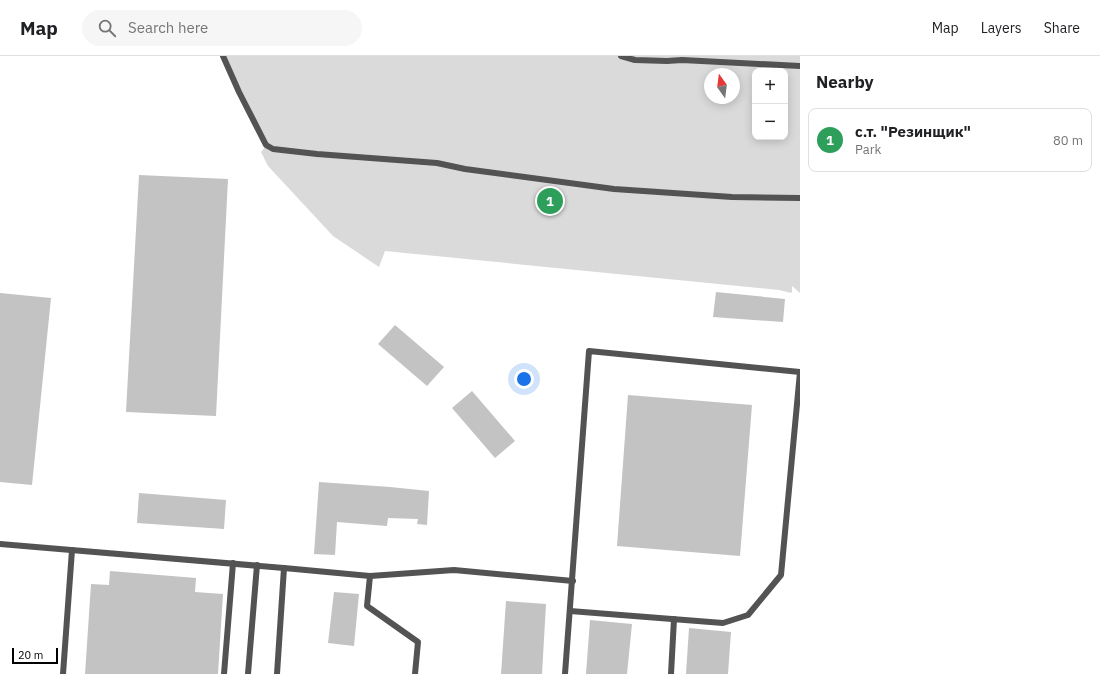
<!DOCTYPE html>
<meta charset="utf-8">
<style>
body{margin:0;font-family:"IBM Plex Sans",sans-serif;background:#f6f6f6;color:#202124}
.controls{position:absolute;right:12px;top:12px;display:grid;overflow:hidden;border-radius:8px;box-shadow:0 2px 10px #0003}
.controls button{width:36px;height:36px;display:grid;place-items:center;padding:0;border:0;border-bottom:1px solid #e0e0e0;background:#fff;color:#202124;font:20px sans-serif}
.compass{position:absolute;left:704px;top:12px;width:36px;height:36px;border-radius:50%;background:#fff;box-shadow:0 2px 10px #0003;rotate:346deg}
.scale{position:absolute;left:12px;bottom:10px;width:46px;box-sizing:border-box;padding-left:4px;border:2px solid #000;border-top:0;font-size:11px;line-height:14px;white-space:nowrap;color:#000;-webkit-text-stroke:3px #fff;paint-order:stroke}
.you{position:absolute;left:524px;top:323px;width:14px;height:14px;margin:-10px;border:3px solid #fff;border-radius:50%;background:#1a73e8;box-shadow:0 0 0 6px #1a73e833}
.badge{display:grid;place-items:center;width:26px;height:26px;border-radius:50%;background:#000;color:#fff;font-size:13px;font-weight:700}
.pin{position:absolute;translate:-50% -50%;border:2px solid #fff;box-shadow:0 1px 4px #0006}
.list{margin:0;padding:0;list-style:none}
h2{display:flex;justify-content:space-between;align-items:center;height:52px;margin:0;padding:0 16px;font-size:17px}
h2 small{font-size:13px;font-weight:400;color:#757577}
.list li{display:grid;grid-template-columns:26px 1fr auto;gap:12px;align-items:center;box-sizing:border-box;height:64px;margin:0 8px 8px;padding:0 8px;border:1px solid #e0e0e0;border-radius:8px}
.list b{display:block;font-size:15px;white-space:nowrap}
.list p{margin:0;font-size:13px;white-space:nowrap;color:#757577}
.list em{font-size:13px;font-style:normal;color:#757577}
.icon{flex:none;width:22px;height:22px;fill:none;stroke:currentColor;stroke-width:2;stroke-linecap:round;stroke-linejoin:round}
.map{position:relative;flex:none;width:800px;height:618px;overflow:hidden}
header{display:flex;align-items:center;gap:24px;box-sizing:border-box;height:56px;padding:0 20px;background:#fff;border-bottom:1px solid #e0e0e0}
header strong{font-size:19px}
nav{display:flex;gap:22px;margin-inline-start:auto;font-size:14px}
.search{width:280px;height:36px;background:#f6f6f6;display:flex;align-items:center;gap:10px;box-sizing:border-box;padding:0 14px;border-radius:22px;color:#757577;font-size:15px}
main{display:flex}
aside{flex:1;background:#fff}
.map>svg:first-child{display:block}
</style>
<header>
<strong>Map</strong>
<div class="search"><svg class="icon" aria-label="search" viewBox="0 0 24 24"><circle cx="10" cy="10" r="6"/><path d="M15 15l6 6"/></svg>Search here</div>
<nav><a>Map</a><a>Layers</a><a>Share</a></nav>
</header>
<main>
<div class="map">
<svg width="800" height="618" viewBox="0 0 800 618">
<rect width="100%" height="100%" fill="#fff"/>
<path fill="#dadada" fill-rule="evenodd" d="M225 0H800V237L792 230V236L791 237 779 234 385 195 379 211 333 180 268 110 261 96 268 87 257 67ZM755 15H785V81H755ZM710 18H734V42H710Z"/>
<g fill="#c3c3c3">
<path d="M139 119 228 123 216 360 126 356Z"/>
<path d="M716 236 785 243 783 266 713 261Z"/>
<path d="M0 237 51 242 32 429 0 426Z"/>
<path d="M395 269 444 311 427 330 378 288Z"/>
<path d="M472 335 515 385 495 402 452 352Z"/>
<path d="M628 339 752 349 740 500 617 490Z"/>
<path d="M319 426 390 431 429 435 427 469 417 468 418 463 388 462 387 470 337 466 335 499 314 498Z"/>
<path d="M139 437 226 444 224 473 137 467Z"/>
<path d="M110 515 196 522 195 536 223 538 218 618H85L91 528 109 529Z"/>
<path d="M334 536 359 538 354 590 328 587Z"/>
<path d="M506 545 546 548 542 618H501Z"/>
<path d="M590 564 632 568 627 618H586Z"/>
<path d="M689 572 731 576 728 618H686Z"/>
</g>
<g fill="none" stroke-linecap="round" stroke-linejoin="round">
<g stroke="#535353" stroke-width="6">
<path d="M223 0 239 36 266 89 273 93 317 98 437 107 465 113 614 133 732 141 800 142"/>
<path d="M621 0 635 4 667 5 682 4 800 10"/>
<path d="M0 488 284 512 370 520 454 514 573 525"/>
<path d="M370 520 367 550 418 586 415 618"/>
<path d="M570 555 723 567 748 559 781 519 800 316"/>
<path d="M63 618 72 494"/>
<path d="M224 618 233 507"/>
<path d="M248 618 257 509"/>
<path d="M277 618 284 512"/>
<path d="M565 618 589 295 800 316"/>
<path d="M671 618 674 563"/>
</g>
</g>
</svg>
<div class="controls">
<button>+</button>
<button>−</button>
</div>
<svg class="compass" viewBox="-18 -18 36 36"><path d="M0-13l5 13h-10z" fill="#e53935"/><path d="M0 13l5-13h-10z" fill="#757577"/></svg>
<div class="scale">20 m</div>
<div class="you"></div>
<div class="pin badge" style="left:550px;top:145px;background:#2e9e5b">1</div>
</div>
<aside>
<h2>Nearby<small></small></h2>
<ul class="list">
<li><span class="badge" style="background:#2e9e5b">1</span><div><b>с.т. &quot;Резинщик&quot;</b><p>Park</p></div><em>80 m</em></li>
</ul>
</aside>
</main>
